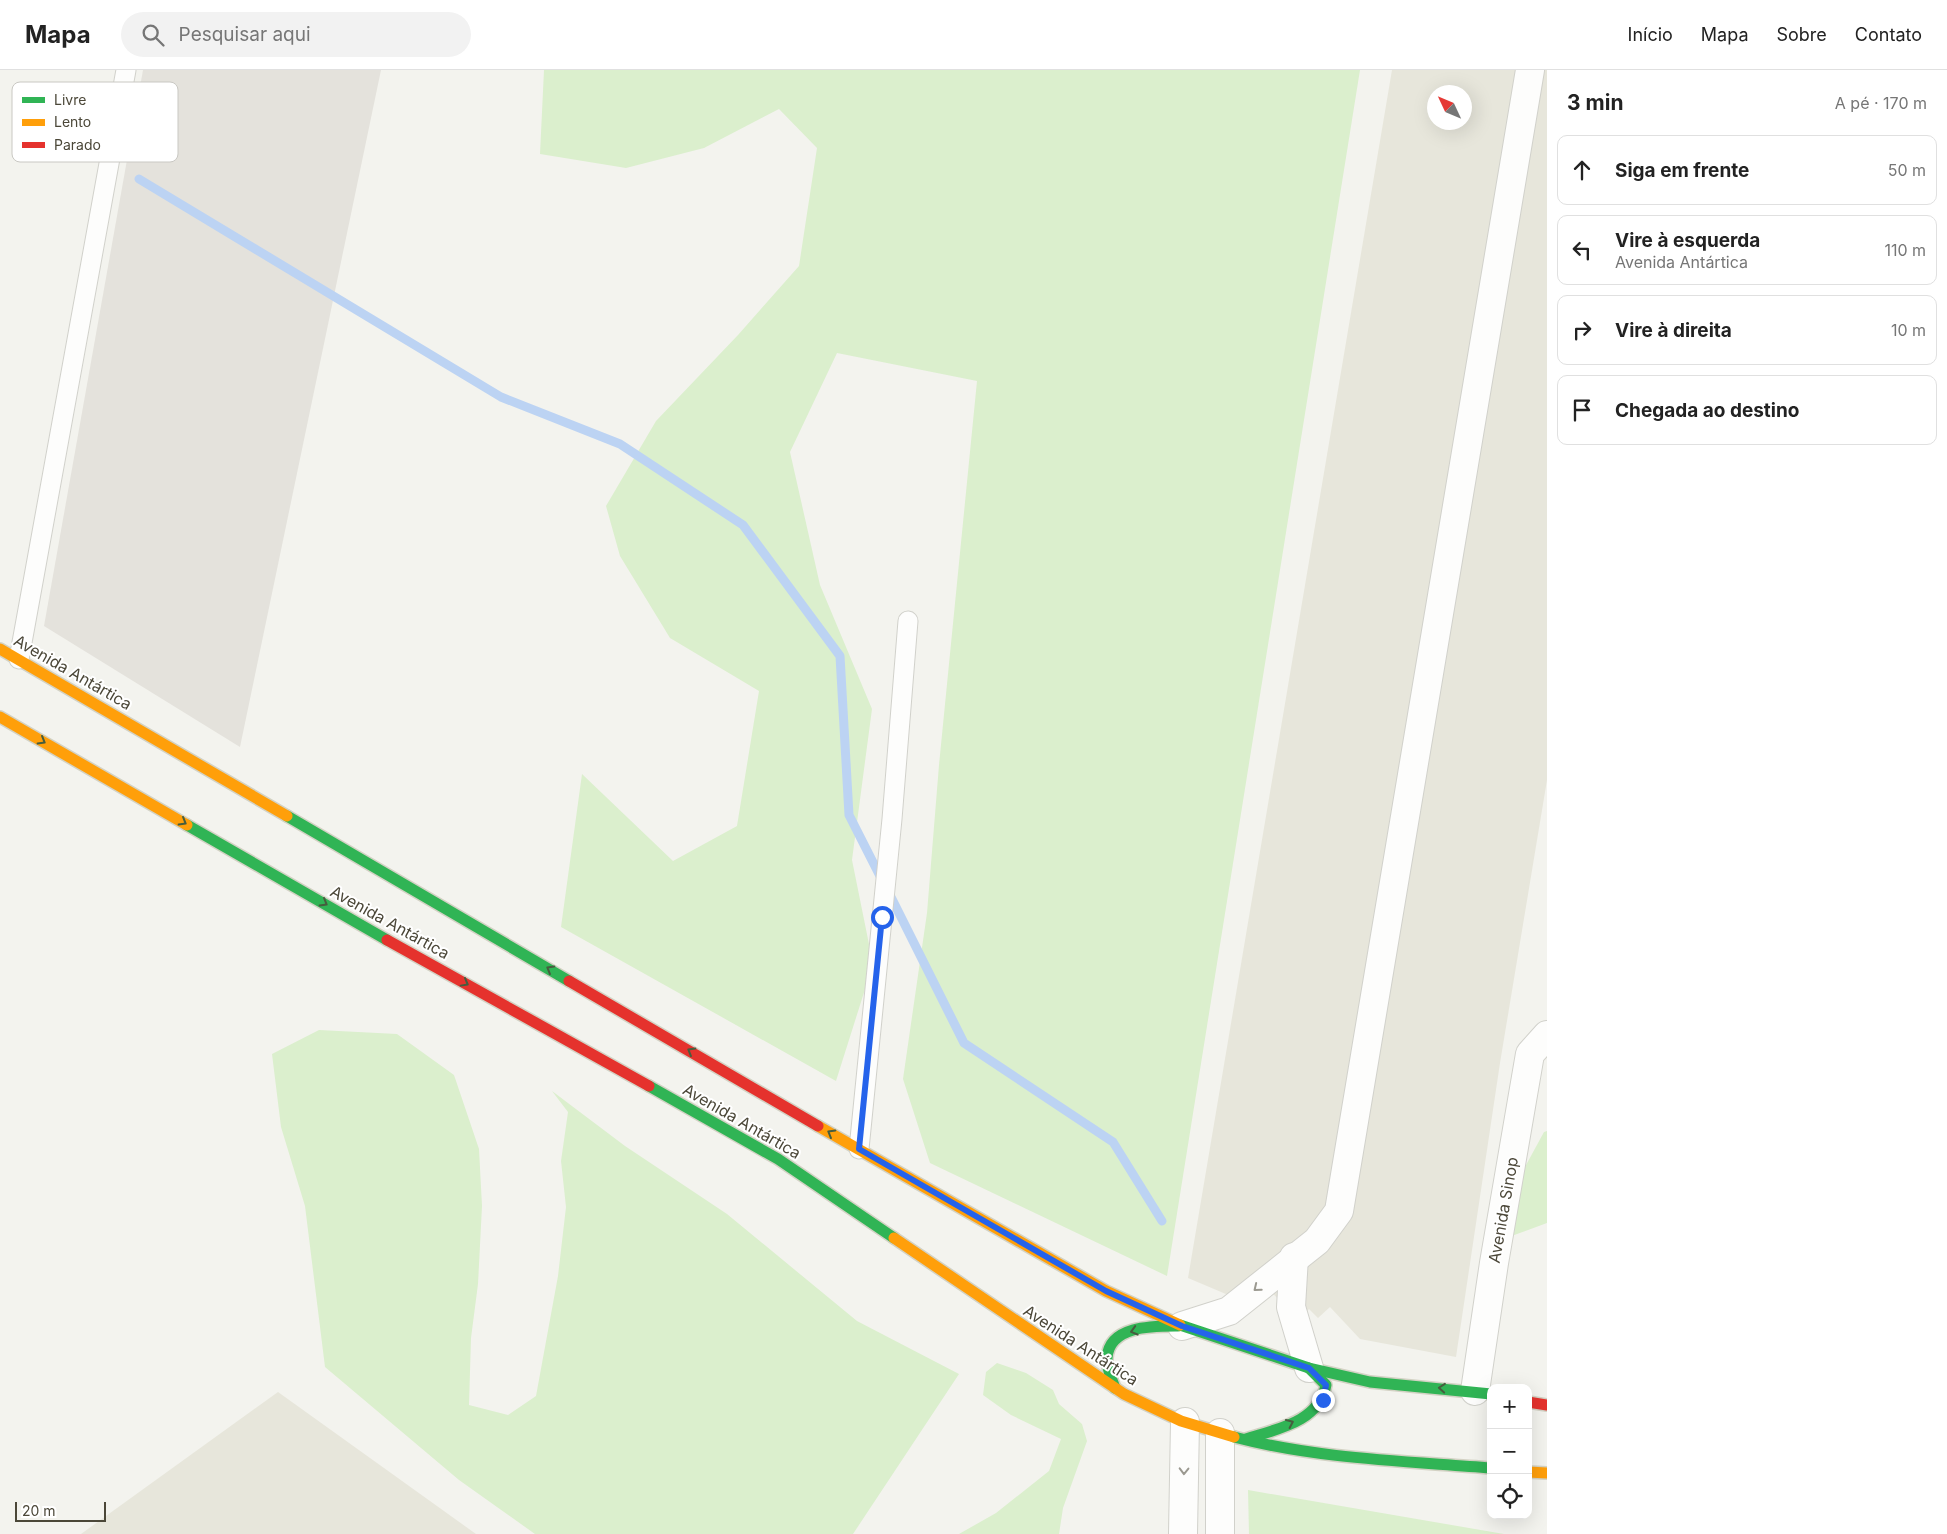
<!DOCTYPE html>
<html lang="pt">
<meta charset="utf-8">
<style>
body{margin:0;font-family:Inter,sans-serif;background:#f2f2f2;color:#222}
.controls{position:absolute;right:15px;bottom:15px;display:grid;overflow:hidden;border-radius:10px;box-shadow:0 5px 20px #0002}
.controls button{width:45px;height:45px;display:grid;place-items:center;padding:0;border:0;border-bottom:1px solid #e0e0e0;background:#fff;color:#222;font:25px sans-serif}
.compass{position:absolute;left:1427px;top:15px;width:45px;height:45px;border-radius:50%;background:#fff;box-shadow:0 5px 20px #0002;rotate:314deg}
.scale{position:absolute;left:15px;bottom:12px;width:91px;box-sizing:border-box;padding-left:5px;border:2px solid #4b4738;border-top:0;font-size:14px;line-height:18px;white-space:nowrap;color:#4b4738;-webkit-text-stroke:4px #fff;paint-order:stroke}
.stop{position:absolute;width:15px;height:15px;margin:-11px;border:4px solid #2563eb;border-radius:50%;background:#fff}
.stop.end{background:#2563eb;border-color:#fff;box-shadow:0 1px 5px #0008}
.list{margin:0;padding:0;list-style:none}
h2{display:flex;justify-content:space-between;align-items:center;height:65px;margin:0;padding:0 20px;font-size:21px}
h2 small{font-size:16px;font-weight:400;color:#767676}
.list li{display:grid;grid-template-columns:32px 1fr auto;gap:15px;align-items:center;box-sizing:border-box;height:70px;margin:0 10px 10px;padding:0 10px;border:1px solid #e0e0e0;border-radius:10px}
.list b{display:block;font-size:19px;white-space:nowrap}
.list p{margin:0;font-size:16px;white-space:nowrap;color:#767676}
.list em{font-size:16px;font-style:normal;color:#767676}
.icon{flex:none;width:28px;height:28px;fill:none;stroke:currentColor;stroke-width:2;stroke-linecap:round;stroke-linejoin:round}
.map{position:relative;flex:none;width:1547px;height:1464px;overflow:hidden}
header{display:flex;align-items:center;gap:30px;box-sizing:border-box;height:70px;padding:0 25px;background:#fff;border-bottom:1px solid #e0e0e0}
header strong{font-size:24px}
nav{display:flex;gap:28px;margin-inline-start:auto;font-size:18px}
.search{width:350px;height:45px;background:#f2f2f2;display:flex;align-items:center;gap:12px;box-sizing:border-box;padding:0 18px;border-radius:28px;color:#767676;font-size:19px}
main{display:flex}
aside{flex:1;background:#fff}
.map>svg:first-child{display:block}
</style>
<header>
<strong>Mapa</strong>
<div class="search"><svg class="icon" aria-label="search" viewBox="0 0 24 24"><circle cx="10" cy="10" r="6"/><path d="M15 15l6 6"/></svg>Pesquisar aqui</div>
<nav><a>Início</a><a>Mapa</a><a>Sobre</a><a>Contato</a></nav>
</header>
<main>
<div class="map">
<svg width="1547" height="1464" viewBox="0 0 1547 1464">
<rect width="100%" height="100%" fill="#f3f3ee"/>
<g fill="#e7e6db" fill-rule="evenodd">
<path d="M1392 0H1547V710L1500 993 1456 1287 1360 1269 1330 1237 1318 1248 1309 1239 1298 1250 1261 1211 1240 1230 1188 1208ZM1434 22H1464V52H1434Z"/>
<path d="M278 1322 476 1464H81Z"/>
</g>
<path fill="#e4e2dc" d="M143 0H381L240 677 44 556Z"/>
<g fill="#dbefcd">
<path d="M544 0H1360L1167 1206 930 1093 903 1009 927 843 939 695 977 311 837 283 790 382 820 515 872 639 852 790 873 894 836 1011 561 857 582 704 673 791 737 756 759 621 670 568 620 486 606 436 656 351 738 265 799 196 817 78 779 39 704 78 626 98 540 84Z"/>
<path d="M319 960 397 964 454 1005 479 1079 482 1136 478 1214 471 1268 469 1335 508 1345 536 1326 558 1206 566 1137 561 1091 568 1042 552 1021 625 1076 727 1144 857 1251 959 1304 853 1464H535L459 1410 325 1297 305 1136 281 1057 272 984Z"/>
<path d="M1547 1061V1153L1506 1168 1513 1119 1544 1062Z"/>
<path d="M997 1293 1026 1303 1053 1320 1059 1334 1082 1354 1087 1371 1063 1438 1059 1464H959L996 1443 1049 1401 1061 1369 1011 1345 983 1325 986 1302Z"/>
<path d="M1248 1420 1504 1464H1249Z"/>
</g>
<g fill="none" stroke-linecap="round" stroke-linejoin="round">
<g stroke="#bcd3f3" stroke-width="9">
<path d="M139 109 501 327 620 374 743 455 840 586 849 745 883 812"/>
<path d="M889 823 964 973 1113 1072 1162 1151"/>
</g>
<g stroke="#d1d1cb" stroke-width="21">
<g id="lane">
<path d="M19 589 126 0"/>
<path d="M859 1079 892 749 908 551"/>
</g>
</g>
<g stroke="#d1d1cb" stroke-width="30">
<g id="street">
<path d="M1294 1187 1291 1237 1309 1298"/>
<path d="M1182 1256 1229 1241 1317 1171 1339 1141 1530 0"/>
<path d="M1475 1321 1494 1193 1530 984 1547 965"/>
<path d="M1183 1464 1185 1352"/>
<path d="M1220 1464V1363"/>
</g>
</g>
<g stroke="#d3d2c4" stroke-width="14">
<g id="fast">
<path d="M287 746 569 911"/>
<path d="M187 755 387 870"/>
<path d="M649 1016 778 1089 894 1168"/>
<path d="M1180 1255 1309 1298 1370 1312 1491 1324"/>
<path d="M1115 1318C1112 1309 1106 1298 1107 1288 1109 1255 1154 1256 1178 1256"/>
<path d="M1234 1367C1318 1389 1405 1391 1491 1398"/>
<path d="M1246 1369C1277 1359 1319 1352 1326 1315L1309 1298"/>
</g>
</g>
<g stroke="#d3d2c4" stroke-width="14">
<g id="slow">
<path d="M0 579 287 746"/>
<path d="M0 647 187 755"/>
<path d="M818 1056 1106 1221 1180 1255"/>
<path d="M894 1168 1124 1324 1181 1351 1234 1367"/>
<path d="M1528 1402 1547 1403"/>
</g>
</g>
<g stroke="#d3d2c4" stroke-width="14">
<g id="jam">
<path d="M387 870 649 1016"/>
<path d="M569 911 818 1056"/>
<path d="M1528 1332 1547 1335"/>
</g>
</g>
<use href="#lane" stroke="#fdfdfc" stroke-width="19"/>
<use href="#street" stroke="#fdfdfc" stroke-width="28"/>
<use href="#fast" stroke="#30b455" stroke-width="11"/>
<use href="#slow" stroke="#ff9f0a" stroke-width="11"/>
<use href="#jam" stroke="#e5322d" stroke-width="11"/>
</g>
<defs><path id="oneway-chevron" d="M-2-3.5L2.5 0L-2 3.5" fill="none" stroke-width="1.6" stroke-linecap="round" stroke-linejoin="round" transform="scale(1.25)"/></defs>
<g stroke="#465d3e">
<use href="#oneway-chevron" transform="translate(42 671) rotate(30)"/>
<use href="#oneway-chevron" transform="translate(183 752) rotate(30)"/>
<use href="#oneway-chevron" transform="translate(324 833) rotate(30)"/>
<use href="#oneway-chevron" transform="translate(550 899) rotate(-150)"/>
<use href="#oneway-chevron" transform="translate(465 913) rotate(29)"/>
<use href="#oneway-chevron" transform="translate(691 981) rotate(-150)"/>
<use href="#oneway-chevron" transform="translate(831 1063) rotate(-150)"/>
<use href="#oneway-chevron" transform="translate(1134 1261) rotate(164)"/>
<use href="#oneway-chevron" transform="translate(1442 1318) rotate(-175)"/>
<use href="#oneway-chevron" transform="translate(1290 1353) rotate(-25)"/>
</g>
<g stroke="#9b9990">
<use href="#oneway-chevron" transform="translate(1257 1218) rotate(141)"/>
<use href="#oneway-chevron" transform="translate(1184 1401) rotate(91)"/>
</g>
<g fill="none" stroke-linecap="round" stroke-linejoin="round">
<path stroke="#2563eb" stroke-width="6" d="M882 847 859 1079 1106 1221 1182 1256 1309 1298 1326 1315 1323 1330"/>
</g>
<g text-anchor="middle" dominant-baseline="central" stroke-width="4" stroke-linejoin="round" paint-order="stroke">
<g font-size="16" fill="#4b4738" stroke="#fff">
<text transform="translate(73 602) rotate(30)">Avenida Antártica</text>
<text transform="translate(390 852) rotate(29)">Avenida Antártica</text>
<text transform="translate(742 1051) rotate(30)">Avenida Antártica</text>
<text transform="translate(1503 1140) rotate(-80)">Avenida Sinop</text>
<text transform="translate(1081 1275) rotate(33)">Avenida Antártica</text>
</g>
</g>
<rect x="12" y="12" width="166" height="80" rx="8" fill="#fff" stroke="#c9c8c3" stroke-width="1"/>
<rect x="22" y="27" width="23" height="6" fill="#30b455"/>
<rect x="22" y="49" width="23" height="7" fill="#ff9f0a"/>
<rect x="22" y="72" width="23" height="6" fill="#e5322d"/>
<g font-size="14" fill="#4b4738">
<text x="54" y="35">Livre</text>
<text x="54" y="57">Lento</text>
<text x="54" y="80">Parado</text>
</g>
</svg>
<div class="controls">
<button>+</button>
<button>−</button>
<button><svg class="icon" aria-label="locate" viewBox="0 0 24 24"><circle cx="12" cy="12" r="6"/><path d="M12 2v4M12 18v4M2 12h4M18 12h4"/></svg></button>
</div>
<svg class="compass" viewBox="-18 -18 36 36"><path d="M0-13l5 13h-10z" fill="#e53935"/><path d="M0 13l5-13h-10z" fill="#767676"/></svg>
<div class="scale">20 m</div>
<div class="stop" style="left:882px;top:847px"></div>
<div class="stop end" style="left:1323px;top:1330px"></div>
</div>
<aside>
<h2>3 min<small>A pé · 170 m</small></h2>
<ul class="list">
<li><svg class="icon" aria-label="ahead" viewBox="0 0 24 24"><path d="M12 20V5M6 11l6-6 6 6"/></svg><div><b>Siga em frente</b></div><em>50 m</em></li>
<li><svg class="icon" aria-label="left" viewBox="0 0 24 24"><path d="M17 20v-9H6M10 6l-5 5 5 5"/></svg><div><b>Vire à esquerda</b><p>Avenida Antártica</p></div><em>110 m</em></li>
<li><svg class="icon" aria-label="right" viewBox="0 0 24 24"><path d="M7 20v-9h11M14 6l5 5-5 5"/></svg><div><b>Vire à direita</b></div><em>10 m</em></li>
<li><svg class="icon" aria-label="arrive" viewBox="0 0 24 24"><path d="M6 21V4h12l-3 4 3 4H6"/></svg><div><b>Chegada ao destino</b></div></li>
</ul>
</aside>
</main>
